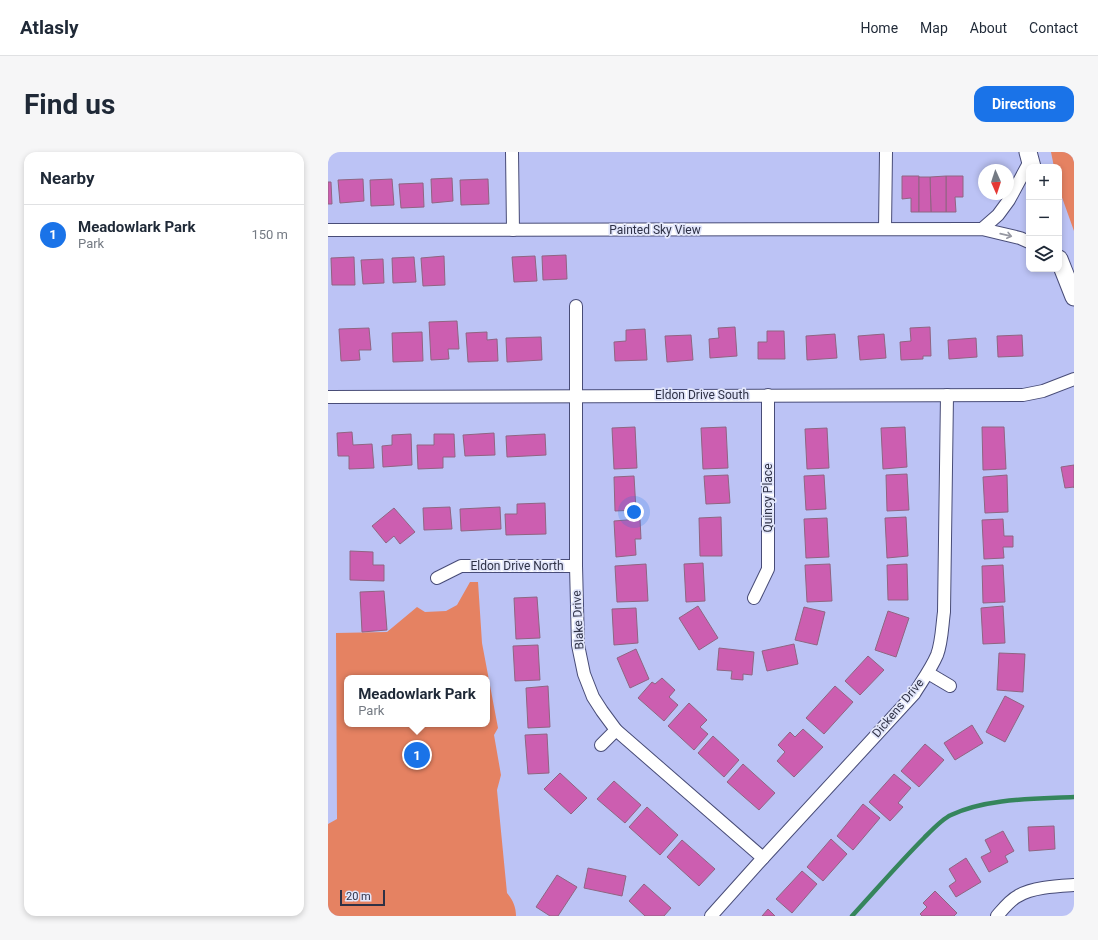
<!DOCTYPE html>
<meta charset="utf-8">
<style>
body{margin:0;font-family:Roboto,sans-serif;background:#f6f6f7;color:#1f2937}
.controls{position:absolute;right:12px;top:12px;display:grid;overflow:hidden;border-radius:8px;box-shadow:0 2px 6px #0003}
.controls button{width:36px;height:36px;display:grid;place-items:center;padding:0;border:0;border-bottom:1px solid #e0e1e3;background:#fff;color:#1f2937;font:20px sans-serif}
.compass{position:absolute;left:650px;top:12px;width:36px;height:36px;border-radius:50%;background:#fff;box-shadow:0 2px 6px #0003;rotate:177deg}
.scale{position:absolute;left:12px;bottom:10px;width:45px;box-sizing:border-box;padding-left:4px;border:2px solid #2e3145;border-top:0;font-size:11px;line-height:14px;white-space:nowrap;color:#2e3145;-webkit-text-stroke:3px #e2e6fb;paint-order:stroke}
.you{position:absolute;left:306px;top:360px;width:14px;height:14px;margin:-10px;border:3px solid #fff;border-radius:50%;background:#1a73e8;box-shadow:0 0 0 6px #1a73e833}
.badge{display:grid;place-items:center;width:26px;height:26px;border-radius:50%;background:#1a73e8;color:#fff;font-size:13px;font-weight:700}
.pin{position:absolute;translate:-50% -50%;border:2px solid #fff;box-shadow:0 1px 4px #0006}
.popup{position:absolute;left:16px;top:523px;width:146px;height:52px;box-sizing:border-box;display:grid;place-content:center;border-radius:8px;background:#fff;filter:drop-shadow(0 1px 3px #0005);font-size:13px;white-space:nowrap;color:#747a83}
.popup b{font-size:15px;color:#1f2937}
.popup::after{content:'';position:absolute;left:50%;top:100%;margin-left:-8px;border:8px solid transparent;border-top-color:#fff}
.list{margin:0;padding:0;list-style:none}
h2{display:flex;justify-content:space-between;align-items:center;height:52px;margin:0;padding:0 16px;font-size:17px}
h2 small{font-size:13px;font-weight:400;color:#747a83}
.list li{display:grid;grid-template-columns:26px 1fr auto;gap:12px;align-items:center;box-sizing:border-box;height:60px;padding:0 16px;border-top:1px solid #e0e1e3}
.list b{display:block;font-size:15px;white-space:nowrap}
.list p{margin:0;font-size:13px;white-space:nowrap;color:#747a83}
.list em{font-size:13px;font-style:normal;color:#747a83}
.icon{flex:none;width:22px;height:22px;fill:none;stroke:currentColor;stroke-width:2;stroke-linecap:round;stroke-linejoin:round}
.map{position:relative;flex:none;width:746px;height:764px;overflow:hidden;border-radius:12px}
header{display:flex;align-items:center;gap:24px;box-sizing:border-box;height:56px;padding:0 20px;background:#fff;border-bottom:1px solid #e0e1e3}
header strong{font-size:19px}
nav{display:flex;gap:22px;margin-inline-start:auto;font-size:14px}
.intro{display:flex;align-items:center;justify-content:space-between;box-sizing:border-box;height:96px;padding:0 24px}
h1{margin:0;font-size:28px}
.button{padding:10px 18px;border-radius:12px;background:#1a73e8;color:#fff;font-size:14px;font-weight:700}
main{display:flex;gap:24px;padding:0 24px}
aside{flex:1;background:#fff;border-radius:12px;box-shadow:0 2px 6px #0003}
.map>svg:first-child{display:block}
</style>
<header>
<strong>Atlasly</strong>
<nav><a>Home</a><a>Map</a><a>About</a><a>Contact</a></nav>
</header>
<div class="intro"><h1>Find us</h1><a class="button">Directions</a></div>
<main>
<aside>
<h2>Nearby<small></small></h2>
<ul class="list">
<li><span class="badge">1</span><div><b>Meadowlark Park</b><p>Park</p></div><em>150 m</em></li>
</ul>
</aside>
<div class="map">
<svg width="746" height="764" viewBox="0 0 746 764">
<rect width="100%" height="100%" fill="#bcc3f5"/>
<g fill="#e58262" fill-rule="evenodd">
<path d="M723 0H746V79L731 37V15H726Z"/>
<path d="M142 430H150L154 491 170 576 166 583 173 623 169 638 179 741C185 748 188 755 188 764H0V672L9 667 8 481 59 480 89 455 97 460 118 459 129 453ZM19 526H159V572H19Z"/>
</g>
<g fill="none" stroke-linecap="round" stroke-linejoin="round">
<path stroke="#35855c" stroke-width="4.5" d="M524 764C548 738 571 711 596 686 603 679 614 667 623 663 659 646 707 647 746 645"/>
</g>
<g fill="#cc5eb0" stroke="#906482">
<path d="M574 24H591V60H583V46L574 47Z"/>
<path d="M618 24H635V45H627L628 60H618Z"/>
<path d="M618 24V60H603L602 25Z"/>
<path d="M591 25H602L603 60H591Z"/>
<path d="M124 26 125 49 104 51 103 27Z"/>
<path d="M35 27 36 49 12 51 10 28Z"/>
<path d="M64 27 66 53 43 54 42 28Z"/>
<path d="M160 27 161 52 133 53 132 28Z"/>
<path d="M0 30H3L4 52H0Z"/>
<path d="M95 31 96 55 73 56 71 32Z"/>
<path d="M238 103 239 127 215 128 214 104Z"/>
<path d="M116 104 117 133 95 134 93 106Z"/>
<path d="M207 104 209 129 186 130 184 105Z"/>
<path d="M26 105 27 133H4L3 106Z"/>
<path d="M86 105 88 130 65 131 64 106Z"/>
<path d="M55 107 56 131 35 132 33 108Z"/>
<path d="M129 169 131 197H120L121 207 103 208 101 170Z"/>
<path d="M407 175 409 204 382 206 381 187 391 186 390 176Z"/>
<path d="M602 175 603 204H595V207L573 208 572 190 583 189 582 176Z"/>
<path d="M41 176 43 198H31L32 208 13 209 11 177Z"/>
<path d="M317 177 319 208 287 209 286 190 298 189V178Z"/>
<path d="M439 179H456L457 207H430V190H439Z"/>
<path d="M94 180 95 209 65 210 64 181Z"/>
<path d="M159 180V188L169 187 170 209 140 210 138 181Z"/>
<path d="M507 182 509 206 479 208 478 184Z"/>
<path d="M556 182 558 206 532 208 530 184Z"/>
<path d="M363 183 365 208 339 210 337 184Z"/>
<path d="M694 183 695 204 670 205 669 184Z"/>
<path d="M213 185 214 208 179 210 178 186Z"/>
<path d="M648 186 649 205 621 207 620 188Z"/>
<path d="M307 275 309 316 286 317 284 276Z"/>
<path d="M398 275 400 316 375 317 373 276Z"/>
<path d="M577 275 579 315 555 317 553 276Z"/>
<path d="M654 275H676L678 317 655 318Z"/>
<path d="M499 276 501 316 479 317 477 277Z"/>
<path d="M24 280 25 293 44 292 46 316 21 317V304H10L9 281Z"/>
<path d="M166 281 167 303 137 304 135 283Z"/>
<path d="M83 282 84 313 55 315 54 294 64 293V283Z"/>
<path d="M106 282H126L127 305H115V316L90 317 89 293H106Z"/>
<path d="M217 282 218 303 179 305 178 284Z"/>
<path d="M746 313V336V335L737 336 733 315Z"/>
<path d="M579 322 581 358 559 359 558 323Z"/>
<path d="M400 323 402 351 378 352 376 324Z"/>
<path d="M496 323 498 357 478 358 476 324Z"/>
<path d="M679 323 680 360 657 361 655 325Z"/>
<path d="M306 324 308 358 287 359 286 325Z"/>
<path d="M217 351 218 382 178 383 177 362H189V352Z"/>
<path d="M122 355 124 377 96 378 95 356Z"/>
<path d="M172 355 173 377 133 379 132 357Z"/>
<path d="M66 356 87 380 72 392 66 384 58 391 44 374Z"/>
<path d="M393 365 394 404H372L371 366Z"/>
<path d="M578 365 580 404 559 406 557 366Z"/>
<path d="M499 366 501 405 478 406 476 367Z"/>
<path d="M312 367 313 387H307L308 403 288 405 286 369Z"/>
<path d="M675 367 676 384H685V395H675L676 406 656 407 654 368Z"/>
<path d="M22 399 45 400V413H56V429L22 428Z"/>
<path d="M375 411 377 449 358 450 356 412Z"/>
<path d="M318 412 320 449 289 450 287 414Z"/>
<path d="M502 412 504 449 479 450 477 413Z"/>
<path d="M579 412 580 448H560L559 413Z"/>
<path d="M675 413 677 450 655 451 654 414Z"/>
<path d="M56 439 59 478 34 480 32 440Z"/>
<path d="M209 445 212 486 188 487 186 446Z"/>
<path d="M370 454 390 486 371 498 351 466Z"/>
<path d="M675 454 677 491 655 492 653 456Z"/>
<path d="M476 455 497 460 489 493 467 488Z"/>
<path d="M308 456 310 491 286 493 284 457Z"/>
<path d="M560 459 581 466 568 505 547 498Z"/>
<path d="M466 492 470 512 439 519 434 499Z"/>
<path d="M210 493 212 528 187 529 185 494Z"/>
<path d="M391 496 426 500 424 523 415 522V528L403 527 404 519 389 518Z"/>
<path d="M308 497 321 527 302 536 289 506Z"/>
<path d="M671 501 697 502 695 540 669 538Z"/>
<path d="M540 504 556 518 532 543 517 529Z"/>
<path d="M334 526 347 538 341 545 350 553 336 569 310 546 324 530 327 532Z"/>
<path d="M220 534 222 575 200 576 198 536Z"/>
<path d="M507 534 525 550 496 582 478 566Z"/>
<path d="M677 544 696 554 677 590 658 580Z"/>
<path d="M361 551 379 568 372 575 380 582 366 598 340 574Z"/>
<path d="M644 573 655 591 627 608 616 591Z"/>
<path d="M475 577 495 595 466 625 449 609 457 600 450 593 462 580 467 585Z"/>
<path d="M219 582 221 621 200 622 197 583Z"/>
<path d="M385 584 411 608 396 625 370 601Z"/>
<path d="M597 592 616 608 591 635 573 619Z"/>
<path d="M415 612 447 641 431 658 399 630Z"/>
<path d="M232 621 259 646 243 662 216 637Z"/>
<path d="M566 622 583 636 570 651 575 655 562 669 541 650Z"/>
<path d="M286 629 313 653 297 671 269 647Z"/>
<path d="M535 652 552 666 525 698 509 684Z"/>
<path d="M319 655 350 683 332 703 301 675Z"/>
<path d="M726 674 727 697 701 699 700 675Z"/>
<path d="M675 679 686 699 677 704 680 710 661 720 653 705 663 700 657 688Z"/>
<path d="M503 687 519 702 495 729 479 715Z"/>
<path d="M354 688 387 717 371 734 339 705Z"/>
<path d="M638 706 653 730 628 745 621 734 628 729 621 717Z"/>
<path d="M260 716 298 724 294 744 256 736Z"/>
<path d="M474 719 489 732 464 761 448 747Z"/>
<path d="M229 723 249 735 230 764H222L208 755Z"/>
<path d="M316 732 343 756 336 764H317L301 749Z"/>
<path d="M607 739 629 761 626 764H594L592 762 599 755 595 751Z"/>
<path d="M440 757 447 764H434Z"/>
</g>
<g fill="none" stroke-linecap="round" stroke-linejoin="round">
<g stroke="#484c77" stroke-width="14">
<g id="street">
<path d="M184 0 185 78"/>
<path d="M557 77 558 0"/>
<path d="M654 77 670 63 681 48 702 9"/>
<path d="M0 78 654 77 692 86 701 90"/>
<path d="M248 154V414L250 493 256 522 265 545 274 559 288 578 435 706"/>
<path d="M0 245 695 243 715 239 746 227"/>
<path d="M109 426 133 414H248"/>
<path d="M426 446 440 417V243"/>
<path d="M600 521 622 534"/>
<path d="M273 593 288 578"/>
<path d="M383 764 435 706 586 542C594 529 603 517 609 503 614 490 614 474 616 460L619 243"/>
<path d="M669 764C675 757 682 748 690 744 704 735 730 734 746 733"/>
</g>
</g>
<g stroke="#484c77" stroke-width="19">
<g id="secondary">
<path d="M700 0 704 15"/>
<path d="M731 107 746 145"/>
</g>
</g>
<use href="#street" stroke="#fff" stroke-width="12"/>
<use href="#secondary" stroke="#fff" stroke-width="17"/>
</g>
<defs><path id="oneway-shaft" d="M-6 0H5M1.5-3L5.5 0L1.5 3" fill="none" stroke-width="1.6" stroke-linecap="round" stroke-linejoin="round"/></defs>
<use stroke="#9698a2" href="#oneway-shaft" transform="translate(678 83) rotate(13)"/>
<g text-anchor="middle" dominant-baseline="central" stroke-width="3.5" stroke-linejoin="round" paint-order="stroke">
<g font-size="12" fill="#2e3145" stroke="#e2e6fb">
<text x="327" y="78">Painted Sky View</text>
<text x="374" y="243">Eldon Drive South</text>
<text transform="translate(440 346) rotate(-90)">Quincy Place</text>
<text x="189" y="414">Eldon Drive North</text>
<text transform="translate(250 468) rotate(-93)">Blake Drive</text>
<text transform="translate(570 556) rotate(-50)">Dickens Drive</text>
</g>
</g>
</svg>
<div class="controls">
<button>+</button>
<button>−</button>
<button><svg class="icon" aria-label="layers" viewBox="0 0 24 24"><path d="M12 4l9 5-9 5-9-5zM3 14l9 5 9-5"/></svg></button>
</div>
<svg class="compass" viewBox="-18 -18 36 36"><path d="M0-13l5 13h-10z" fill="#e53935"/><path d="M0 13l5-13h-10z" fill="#747a83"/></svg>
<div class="scale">20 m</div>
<div class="you"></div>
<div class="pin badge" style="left:89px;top:603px">1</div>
<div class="popup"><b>Meadowlark Park</b>Park</div>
</div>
</main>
